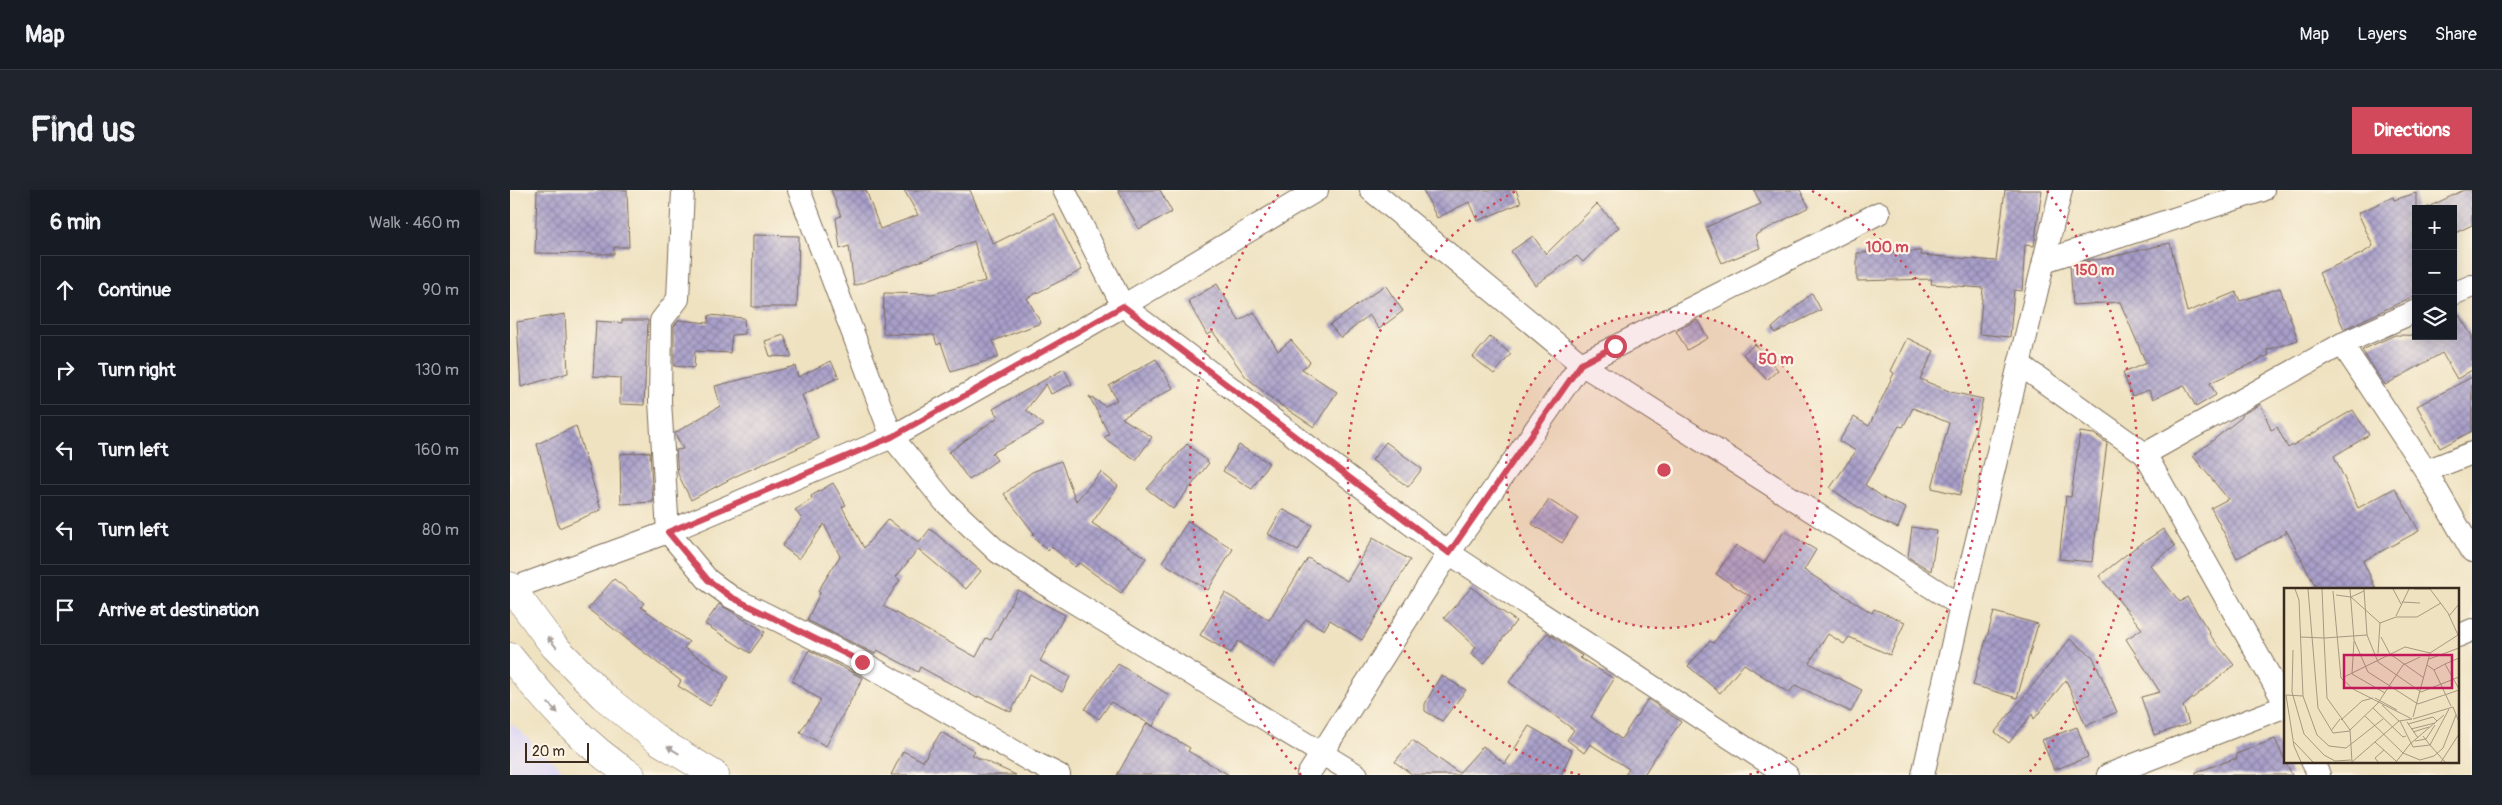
<!DOCTYPE html>
<meta charset="utf-8">
<style>
body{margin:0;font-family:Pangolin,sans-serif;background:#20242c;color:#f1f3f6}
.controls{position:absolute;right:15px;top:15px;display:grid;overflow:hidden;border-radius:0px;box-shadow:0 2px 12px #0003}
.controls button{width:45px;height:45px;display:grid;place-items:center;padding:0;border:0;border-bottom:1px solid #363941;background:#171b24;color:#f1f3f6;font:25px sans-serif}
.scale{position:absolute;left:15px;bottom:12px;width:64px;box-sizing:border-box;padding-left:5px;border:2px solid #3b2a1e;border-top:0;font-size:14px;line-height:18px;white-space:nowrap;color:#3b2a1e;-webkit-text-stroke:4px #fcf5e5;paint-order:stroke}
.stop{position:absolute;width:15px;height:15px;margin:-11px;border:4px solid #d1495b;border-radius:50%;background:#fff}
.stop.end{background:#d1495b;border-color:#fff;box-shadow:0 1px 5px #0008}
.list{margin:0;padding:0;list-style:none}
h2{display:flex;justify-content:space-between;align-items:center;height:65px;margin:0;padding:0 20px;font-size:21px}
h2 small{font-size:16px;font-weight:400;color:#9ea1a6}
.list li{display:grid;grid-template-columns:32px 1fr auto;gap:15px;align-items:center;box-sizing:border-box;height:70px;margin:0 10px 10px;padding:0 10px;border:1px solid #363941;border-radius:0px}
.list b{display:block;font-size:19px;white-space:nowrap}
.list em{font-size:16px;font-style:normal;color:#9ea1a6}
.icon{flex:none;width:28px;height:28px;fill:none;stroke:currentColor;stroke-width:2;stroke-linecap:round;stroke-linejoin:round}
.map{position:relative;flex:none;width:1962px;height:585px;overflow:hidden;border-radius:0px}
header{display:flex;align-items:center;gap:30px;box-sizing:border-box;height:70px;padding:0 25px;background:#171b24;border-bottom:1px solid #363941}
header strong{font-size:24px}
nav{display:flex;gap:28px;margin-inline-start:auto;font-size:18px}
.intro{display:flex;align-items:center;justify-content:space-between;box-sizing:border-box;height:120px;padding:0 30px}
h1{margin:0;font-size:35px}
.button{padding:12px 22px;border-radius:0px;background:#d1495b;color:#fff;font-size:18px;font-weight:700}
main{display:flex;gap:30px;padding:0 30px}
aside{flex:1;background:#171b24;border-radius:0px;box-shadow:0 2px 12px #0003}
.map>svg:first-child{display:block}
</style>
<header>
<strong>Map</strong>
<nav><a>Map</a><a>Layers</a><a>Share</a></nav>
</header>
<div class="intro"><h1>Find us</h1><a class="button">Directions</a></div>
<main>
<aside>
<h2>6 min<small>Walk · 460 m</small></h2>
<ul class="list">
<li><svg class="icon" aria-label="ahead" viewBox="0 0 24 24"><path d="M12 20V5M6 11l6-6 6 6"/></svg><div><b>Continue</b></div><em>90 m</em></li>
<li><svg class="icon" aria-label="right" viewBox="0 0 24 24"><path d="M7 20v-9h11M14 6l5 5-5 5"/></svg><div><b>Turn right</b></div><em>130 m</em></li>
<li><svg class="icon" aria-label="left" viewBox="0 0 24 24"><path d="M17 20v-9H6M10 6l-5 5 5 5"/></svg><div><b>Turn left</b></div><em>160 m</em></li>
<li><svg class="icon" aria-label="left" viewBox="0 0 24 24"><path d="M17 20v-9H6M10 6l-5 5 5 5"/></svg><div><b>Turn left</b></div><em>80 m</em></li>
<li><svg class="icon" aria-label="arrive" viewBox="0 0 24 24"><path d="M6 21V4h12l-3 4 3 4H6"/></svg><div><b>Arrive at destination</b></div></li>
</ul>
</aside>
<div class="map">
<svg width="1962" height="585" viewBox="0 0 1962 585">
<defs>
<pattern id="building-cross-hatch" width="8" height="8" patternUnits="userSpaceOnUse" patternTransform="scale(1.25)"><rect width="8" height="8" fill="#a89fca"/><path d="M0 0l8 8M0 8l8-8" fill="none" stroke="#8a82a3"/></pattern>
</defs>
<rect width="100%" height="100%" fill="#fcf5e5"/>
<filter id="ink" filterUnits="userSpaceOnUse"><feTurbulence type="fractalNoise" baseFrequency=".02" numOctaves="2"/><feDisplacementMap in="SourceGraphic" scale="10" xChannelSelector="R" yChannelSelector="G"/><feConvolveMatrix kernelMatrix="1 2 1 2 8 2 1 2 1" color-interpolation-filters="sRGB"/></filter>
<filter id="wash" filterUnits="userSpaceOnUse"><feTurbulence type="fractalNoise" baseFrequency=".0096" numOctaves="4" result="noise"/><feDisplacementMap in="SourceGraphic" scale="20" xChannelSelector="R" yChannelSelector="G"/><feGaussianBlur stdDeviation="1.12" result="paint"/><feColorMatrix in="noise" values="0 0 0 0 0 0 0 0 0 0 0 0 0 0 0 0 0 1.4 0 .05"/><feComposite in="paint" operator="in"/></filter>
<g filter="url(#wash)">
<rect width="100%" height="100%" fill="#efe2c1"/>
<path fill="#dbd6f7" d="M0 533 2 534 58 585H0Z"/>
<g id="blocks">
<g fill="url(#building-cross-hatch)">
<path d="M27 0H117L119 57H104V64L25 63Z"/>
<path d="M321 0H356L370 39 408 25 394 0H460L483 54 544 24 572 80 517 108 531 133 483 151 489 167 441 182 431 153 427 155 424 145 373 144 374 103 422 104 475 91 464 51 344 96 339 56 330 59 326 28 331 26Z"/>
<path d="M608 0H650L662 22 629 39Z"/>
<path d="M913 0H1006L1011 13 967 31 959 12 927 28Z"/>
<path d="M1244 0H1290L1299 17 1245 45 1250 58 1212 73 1196 37 1251 14Z"/>
<path d="M1495 0H1532L1524 56 1515 55 1512 101 1504 100 1500 147 1469 144 1473 98 1421 94 1422 89 1347 91V63L1411 61V65L1486 71Z"/>
<path d="M1954 0H1962V35L1943 44V19H1914Z"/>
<path d="M1906 3V105L1834 139 1809 83 1853 63 1863 56 1848 23 1883 7 1884 10Z"/>
<path d="M1087 14 1109 37 1073 72 1067 66 1025 95 1001 61 1023 46 1036 64Z"/>
<path d="M243 45 289 46 287 117H242Z"/>
<path d="M1660 53 1677 122 1726 102 1730 111 1770 98 1788 150 1757 160 1759 165 1700 193 1706 205 1686 217 1674 195 1643 209 1639 200 1622 206 1613 183 1636 173 1610 112 1563 115 1560 76 1580 70 1593 69Z"/>
<path d="M707 94 729 131 744 122 768 161 781 150 800 172 792 179 827 202 804 237 769 214 736 187 703 142 697 145 678 111Z"/>
<path d="M875 95 893 121 869 139 859 125 831 148 820 135Z"/>
<path d="M1302 103 1311 120 1265 143 1262 138Z"/>
<path d="M1944 117 1962 146V180L1947 189 1932 163 1875 195 1852 160 1885 145 1943 146Z"/>
<path d="M55 124 58 183 11 197 7 132Z"/>
<path d="M199 125 234 128 235 144 222 145 220 163 185 161 184 178 164 176V136L169 130 198 133Z"/>
<path d="M112 130H138L134 215 110 214V188L83 186 86 131 112 133Z"/>
<path d="M1187 130 1198 148 1177 160 1166 141Z"/>
<path d="M274 145 282 167 260 166 255 151Z"/>
<path d="M980 147 1001 164 984 184 963 167Z"/>
<path d="M1397 148 1424 161 1410 189 1441 202 1473 209 1450 305 1422 298 1439 233 1403 218 1393 237 1389 236 1355 295 1377 310 1396 318 1388 338 1364 328 1320 298 1346 261 1329 251 1344 227 1359 236 1384 183 1381 181Z"/>
<path d="M1245 154 1268 180 1257 190 1233 164Z"/>
<path d="M646 169 663 198 612 228 642 247 626 270 594 248 599 244 579 206 595 216 607 210 599 196Z"/>
<path d="M321 171 329 187 292 205 308 249 226 286 181 310 168 284 166 260 173 259 165 243 210 216 205 196 285 176 288 187Z"/>
<path d="M554 179 562 194 541 204 536 194 516 220 534 235 482 263 487 270 459 290 439 262 488 227 483 219Z"/>
<path d="M1962 187V241L1930 258 1907 216Z"/>
<path d="M1751 214 1761 240 1767 237 1778 258 1843 220 1859 245 1824 266 1848 318 1885 298 1909 341 1853 371 1866 399H1807L1776 340V343L1727 368 1701 318 1718 309 1683 266 1732 227 1731 225Z"/>
<path d="M66 236 91 320 49 338 27 254Z"/>
<path d="M1570 242 1584 244 1597 253 1582 372 1549 369 1556 306 1561 307Z"/>
<path d="M876 252 912 279 898 297 862 270Z"/>
<path d="M677 254 699 273 663 319 637 299Z"/>
<path d="M729 255 759 273 742 299 713 281Z"/>
<path d="M140 262 143 312 111 314 110 264Z"/>
<path d="M551 271 566 311 591 282 608 296 582 333 636 368 611 403 569 373 565 377 542 357 538 361 522 345 524 343 494 304 522 282Z"/>
<path d="M323 293 336 315 332 317 354 358 378 329 409 353 420 339 471 381 456 399 408 359 386 387 390 390 373 416 466 467 476 448 481 450 508 400 555 425 530 471 560 487 552 502 520 484 501 522 468 506 467 508 410 477 408 482 367 460 365 464 297 430 310 403 308 401 330 366 314 334 289 369 272 356 292 329 285 320 302 309 301 306Z"/>
<path d="M1039 310 1068 328 1052 353 1022 334Z"/>
<path d="M772 319 802 335 788 361 758 344Z"/>
<path d="M678 331 723 359 698 400 652 372Z"/>
<path d="M1402 337 1427 341 1421 381 1398 367Z"/>
<path d="M1653 339 1665 356 1640 375 1670 412 1677 407 1700 443 1699 444 1724 475 1673 516 1679 534 1644 545 1631 507 1650 502 1616 449 1632 439 1589 386 1626 357Z"/>
<path d="M1274 341 1306 360 1294 380 1362 423 1364 419 1395 432 1380 465 1339 447 1334 454 1318 444 1299 473 1352 500 1341 522 1285 495 1279 503 1234 474 1210 503 1178 476 1200 451 1203 453 1241 407 1206 384 1226 355 1254 373Z"/>
<path d="M863 348 900 370 852 450 820 430 814 440 796 429 765 475 728 451 721 463 690 445 715 403 759 430 798 368 837 391Z"/>
<path d="M104 389 134 413 131 417 179 452 174 458 219 487 200 516 168 496 171 491 78 419Z"/>
<path d="M962 397 983 415 1006 431 974 474 961 464 966 457 934 428Z"/>
<path d="M209 414 255 442 240 463 195 434Z"/>
<path d="M1484 422 1528 434 1507 508 1463 495Z"/>
<path d="M1037 443 1072 466 1070 468 1104 489 1081 527 1111 549 1138 509 1171 532 1143 570 1134 585H1115L1119 579 1080 554 1074 563 1057 550 1064 540 999 492Z"/>
<path d="M1560 449 1583 467 1607 522 1576 536 1556 490 1524 529 1522 524 1499 553 1485 542Z"/>
<path d="M299 460 353 488 316 556 290 542 311 510 282 491Z"/>
<path d="M608 474 659 505 643 536 601 512 589 529 575 519Z"/>
<path d="M931 485 956 500 932 531 915 521V514Z"/>
<path d="M637 533 680 558 678 561 719 585H607Z"/>
<path d="M1019 536 1062 561 1051 585H903L885 572 902 550 949 583 973 556 995 574Z"/>
<path d="M1567 537 1578 567 1544 580 1532 550Z"/>
<path d="M431 542 465 561 462 565 506 585H381L393 561 413 571Z"/>
<path d="M1765 549 1782 585H1686V582L1727 568 1726 564Z"/>
</g>
</g>
</g>
<g filter="url(#ink)">
<use href="#blocks" fill-opacity="0" stroke="#7a6a57" stroke-width="1"/>
<g fill="none" stroke-linecap="round" stroke-linejoin="round">
<g stroke="#7a6a57" stroke-width="24">
<g id="minor">
<path d="M173 0 168 109 151 131 150 211 158 342 198 390 221 407 352 472 519 570 549 585"/>
<path d="M289 0 382 247 434 311 488 362 544 400 847 585"/>
<path d="M554 0 613 116 939 363 1277 585"/>
<path d="M861 0 1071 174 1451 416"/>
<path d="M1534 71 1753 0"/>
<path d="M1943 104 1962 96"/>
<path d="M1832 154 1906 121"/>
<path d="M1509 174 1635 264 1776 515"/>
<path d="M1635 264 1832 154 1916 281 1962 361"/>
<path d="M1916 281 1962 263"/>
<path d="M1 399 158 342 382 247 613 116 807 0"/>
<path d="M1948 446 1962 440"/>
<path d="M1802 571 1809 585"/>
<path d="M798 585 939 363 1071 174 1369 23"/>
<path d="M1413 585 1451 416 1551 0"/>
<path d="M1598 585 1776 516"/>
</g>
</g>
<g stroke="#7a6a57" stroke-width="29">
<g id="major">
<path d="M0 396 44 456 93 506 149 551 205 585"/>
<path d="M0 467C35 510 74 556 121 585"/>
</g>
</g>
<use href="#minor" stroke="#fff" stroke-width="22"/>
<use href="#major" stroke="#fff" stroke-width="28"/>
</g>
<defs><path id="oneway-solid" d="M-6-.8H1V-3.2L6.5 0L1 3.2V.8H-6Z" transform="scale(1.25)"/></defs>
<g fill="#a79f9a">
<use href="#oneway-solid" transform="translate(42 452) rotate(-129)"/>
<use href="#oneway-solid" transform="translate(43 518) rotate(45)"/>
<use href="#oneway-solid" transform="translate(163 560) rotate(-149)"/>
</g>
</g>
<g fill="none" stroke-linecap="round" stroke-linejoin="round" filter="url(#ink)">
<path stroke="#d1495b" stroke-width="6" d="M352 472 221 407 198 390 158 342 382 247 613 116 939 363 1071 174 1105 156"/>
</g>
<circle cx="1154" cy="280" r="158" fill="#d1495b" fill-opacity=".12"/>
<g fill="none" stroke="#d1495b" stroke-width="2.5" stroke-dasharray="2.5 5">
<circle cx="1154" cy="280" r="158"/>
<path d="M1070 585A316 316 0 0 1 1006 1M1302 1A316 316 0 0 1 1238 585"/>
<path d="M791 585A474 474 0 0 1 771 1M1537 1A474 474 0 0 1 1517 585"/>
</g>
<g transform="translate(1774 398)">
<rect width="175" height="175" fill="#efe2c1"/>
<path fill="none" stroke="#a79880" stroke-width="1" d="M11 1 15 12 19 108 33 147 45 158 62 160 99 131M24 1 34 120 49 145 66 143M38 1 40 50 83 47M66 1 70 52 84 84 134 116 175 102M80 1 83 47 94 74 137 104 175 89M109 1 117 16M130 1H146M146 1 164 25 174 47M49 3 57 90 69 101 128 131M52 7 67 9 80 3M67 9 96 35 94 65M118 14 136 15M112 28 125 1M165 28 175 16M96 35 112 29H133L157 15M17 49 40 50 43 110 66 142M97 49 106 66 140 90M70 53 68 86 101 105M9 62 8 104 20 146 40 167 51 173 67 172M146 65 174 47M145 71 175 60M161 76 175 70M143 77 150 82 167 118M150 82 161 76 175 101M60 89 121 59 146 65 129 129M91 110 113 122M98 117 115 133 128 131M169 119 175 134M89 120 119 149 122 148M81 128 119 165 136 172 150 168 159 160 172 127M129 131 169 119M57 132 78 113 89 110M116 133 129 159 146 157 139 148M123 134 134 150M124 136 149 129 153 133M127 141 151 135M47 143 56 131M129 144 145 139M131 153 142 151 151 137M10 154 29 174M91 154 112 173M17 174 10 158 2 107 19 108M68 174 66 142 94 115 119 77 136 69M68 174 115 133M94 174 91 170 100 162M112 174 126 156 160 127M157 174 175 146M161 174 146 157 165 121"/>
<path fill="#c2185b" fill-opacity="0.15" stroke="#c2185b" stroke-width="2.5" d="M60 67H168V100H60Z"/>
<rect width="175" height="175" fill="none" stroke="#3b2a1e" stroke-width="2.5"/>
</g>
<circle cx="1154" cy="280" r="8" fill="#d1495b" stroke="#fcf5e5" stroke-width="2.5"/>
<g font-size="15" text-anchor="middle" font-weight="bold" fill="#d1495b" stroke="#fcf5e5" stroke-width="4.5" stroke-linejoin="round" paint-order="stroke">
<text x="1377" y="62">100 m</text>
<text x="1584" y="85">150 m</text>
<text x="1266" y="174">50 m</text>
</g>
</svg>
<div class="controls">
<button>+</button>
<button>−</button>
<button><svg class="icon" aria-label="layers" viewBox="0 0 24 24"><path d="M12 4l9 5-9 5-9-5zM3 14l9 5 9-5"/></svg></button>
</div>
<div class="scale">20 m</div>
<div class="stop" style="left:1105px;top:156px"></div>
<div class="stop end" style="left:352px;top:472px"></div>
</div>
</main>
